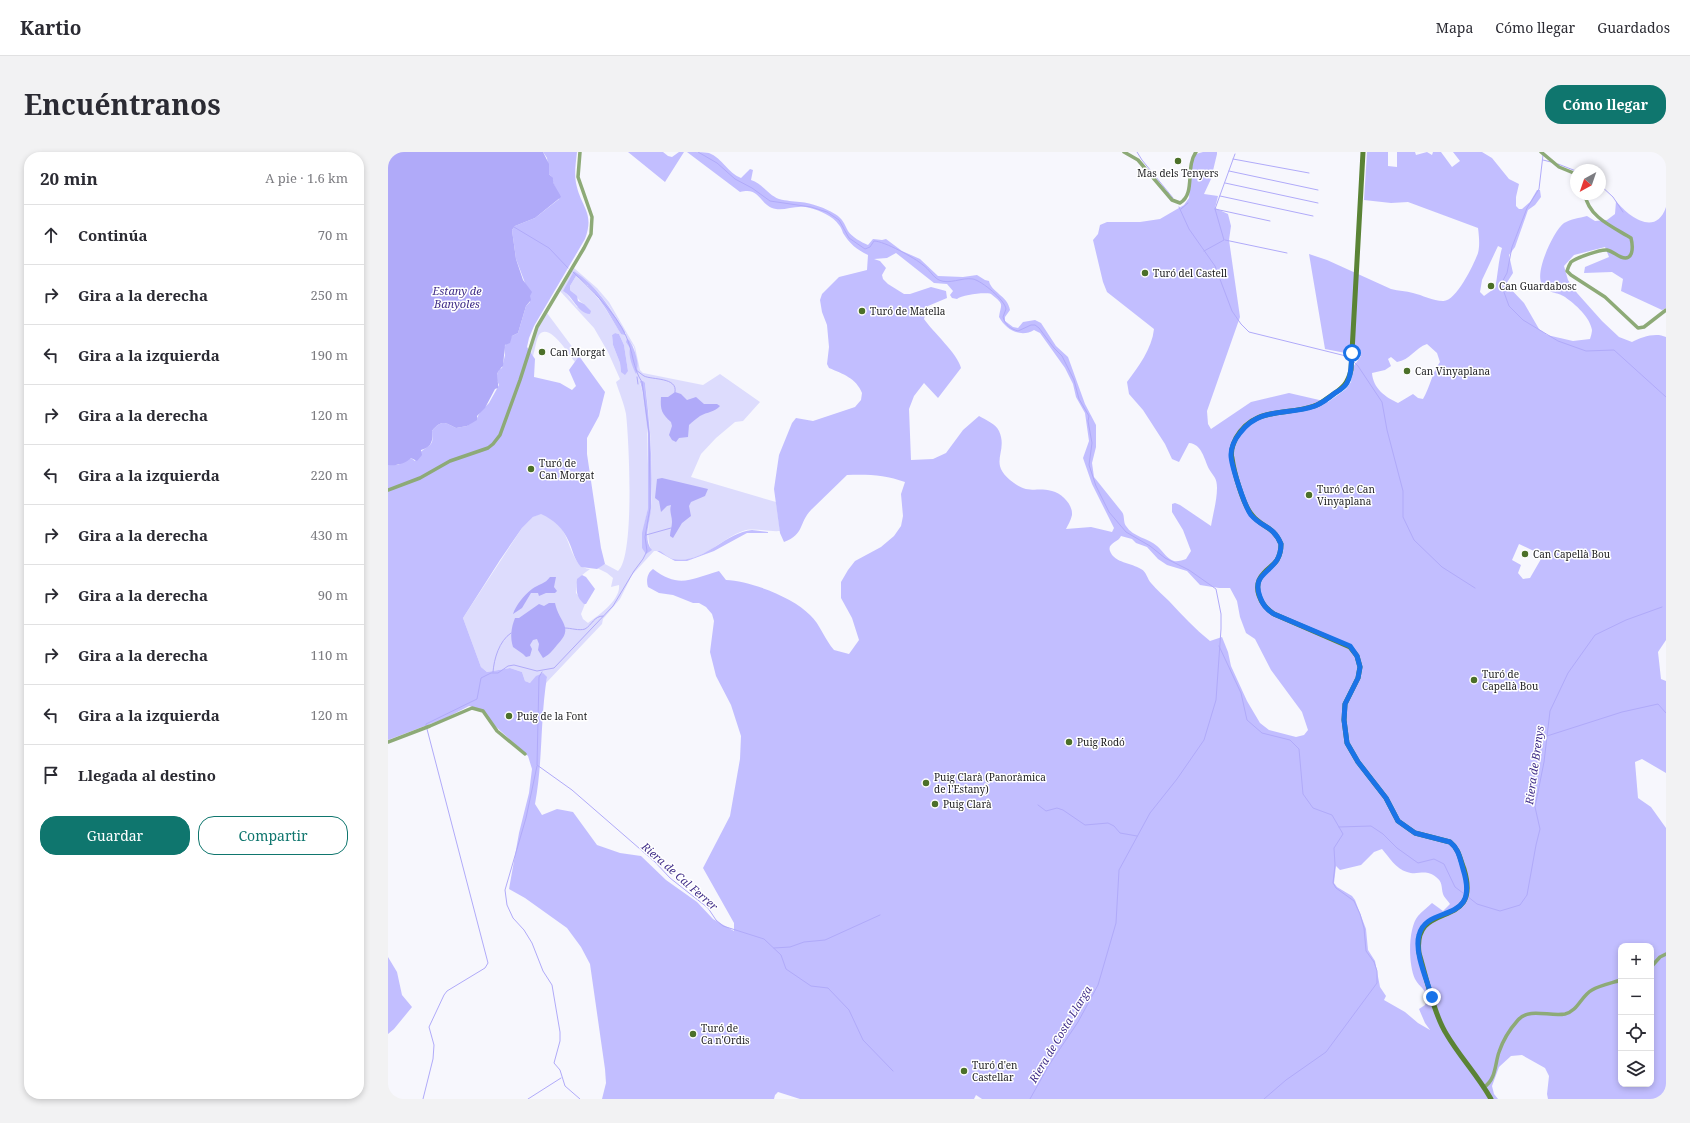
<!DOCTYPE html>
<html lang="es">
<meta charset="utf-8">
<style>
body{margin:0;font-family:"Noto Serif",serif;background:#f2f2f3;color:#2b2b33}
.controls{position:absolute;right:12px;bottom:12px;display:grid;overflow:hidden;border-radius:8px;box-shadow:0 2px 6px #0003}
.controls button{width:36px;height:36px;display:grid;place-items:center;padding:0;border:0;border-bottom:1px solid #e1e1e2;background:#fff;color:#2b2b33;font:20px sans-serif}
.compass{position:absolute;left:1182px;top:12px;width:36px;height:36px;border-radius:50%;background:#fff;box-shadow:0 2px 6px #0003;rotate:220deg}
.stop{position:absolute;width:12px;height:12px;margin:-9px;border:3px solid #1a73e8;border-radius:50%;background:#fff}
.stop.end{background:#1a73e8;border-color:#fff;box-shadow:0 1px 4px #0008}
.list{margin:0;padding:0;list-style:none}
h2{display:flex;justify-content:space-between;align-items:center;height:52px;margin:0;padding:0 16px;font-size:17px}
h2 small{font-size:13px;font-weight:400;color:#7c7c81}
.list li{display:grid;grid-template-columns:26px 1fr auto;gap:12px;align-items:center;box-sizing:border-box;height:60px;padding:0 16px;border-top:1px solid #e1e1e2}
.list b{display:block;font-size:15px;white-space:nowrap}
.list em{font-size:13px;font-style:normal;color:#7c7c81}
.actions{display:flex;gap:8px;padding:12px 16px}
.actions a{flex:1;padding:9px 0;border:1px solid #0f766e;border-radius:16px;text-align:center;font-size:14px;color:#0f766e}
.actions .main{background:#0f766e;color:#fff}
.icon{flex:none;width:22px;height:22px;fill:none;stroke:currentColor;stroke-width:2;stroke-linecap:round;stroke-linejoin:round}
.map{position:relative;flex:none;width:1278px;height:947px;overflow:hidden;border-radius:16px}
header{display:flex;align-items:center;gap:24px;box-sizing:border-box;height:56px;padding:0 20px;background:#fff;border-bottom:1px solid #e1e1e2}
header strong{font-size:19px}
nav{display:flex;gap:22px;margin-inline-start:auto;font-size:14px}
.intro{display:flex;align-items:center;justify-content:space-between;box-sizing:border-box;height:96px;padding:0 24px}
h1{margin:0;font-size:28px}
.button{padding:10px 18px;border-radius:16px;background:#0f766e;color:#fff;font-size:14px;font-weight:700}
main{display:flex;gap:24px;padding:0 24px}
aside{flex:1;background:#fff;border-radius:16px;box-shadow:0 2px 6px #0003}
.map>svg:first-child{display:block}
</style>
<header>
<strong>Kartio</strong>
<nav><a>Mapa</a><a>Cómo llegar</a><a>Guardados</a></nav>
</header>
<div class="intro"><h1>Encuéntranos</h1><a class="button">Cómo llegar</a></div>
<main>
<aside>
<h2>20 min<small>A pie · 1.6 km</small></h2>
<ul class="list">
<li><svg class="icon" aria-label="ahead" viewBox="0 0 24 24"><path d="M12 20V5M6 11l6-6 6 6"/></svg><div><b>Continúa</b></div><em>70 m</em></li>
<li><svg class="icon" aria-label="right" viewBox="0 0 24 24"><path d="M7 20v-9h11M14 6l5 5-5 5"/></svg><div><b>Gira a la derecha</b></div><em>250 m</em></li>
<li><svg class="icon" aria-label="left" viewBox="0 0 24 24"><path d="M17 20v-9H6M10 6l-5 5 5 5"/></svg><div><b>Gira a la izquierda</b></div><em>190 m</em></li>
<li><svg class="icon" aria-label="right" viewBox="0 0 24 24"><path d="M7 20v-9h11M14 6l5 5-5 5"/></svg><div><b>Gira a la derecha</b></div><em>120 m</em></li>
<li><svg class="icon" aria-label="left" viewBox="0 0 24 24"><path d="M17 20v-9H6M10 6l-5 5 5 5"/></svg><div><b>Gira a la izquierda</b></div><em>220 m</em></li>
<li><svg class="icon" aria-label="right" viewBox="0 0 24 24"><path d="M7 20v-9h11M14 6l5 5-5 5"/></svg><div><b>Gira a la derecha</b></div><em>430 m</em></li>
<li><svg class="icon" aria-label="right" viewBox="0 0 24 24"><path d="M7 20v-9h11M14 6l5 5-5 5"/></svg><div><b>Gira a la derecha</b></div><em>90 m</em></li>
<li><svg class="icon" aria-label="right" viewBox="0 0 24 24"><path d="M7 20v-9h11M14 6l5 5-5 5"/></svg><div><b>Gira a la derecha</b></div><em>110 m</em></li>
<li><svg class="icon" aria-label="left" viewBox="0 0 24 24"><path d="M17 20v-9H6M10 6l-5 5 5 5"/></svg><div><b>Gira a la izquierda</b></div><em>120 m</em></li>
<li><svg class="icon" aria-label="arrive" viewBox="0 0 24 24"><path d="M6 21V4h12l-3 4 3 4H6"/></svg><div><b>Llegada al destino</b></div></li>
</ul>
<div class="actions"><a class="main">Guardar</a><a>Compartir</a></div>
</aside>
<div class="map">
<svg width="1278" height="947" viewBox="0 0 1278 947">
<rect width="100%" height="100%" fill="#f7f7fd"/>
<g fill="#dddcfd" fill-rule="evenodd">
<path d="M186 116 209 136 221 150 247 195 252 218 255 221 315 233 332 222 372 250 355 269 347 270 328 286 313 302 303 325 388 350 392 379C380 380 365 375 355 379 332 387 312 413 284 407 280 406 276 401 272 399H266L244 423 232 447 215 467 214 472 158 531 159 525 142 531 137 529 134 520 122 516 99 520 93 515 75 466 134 376 145 365 153 361C162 366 168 369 173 376 183 389 184 416 202 417 191 425 188 427 188 441L197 452 193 462 195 467 200 471C210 464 233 448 231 433L223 435 225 426 219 421 209 416 217 412 230 419C247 405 241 286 238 262 236 251 231 240 228 230L232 227 220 200 206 176 172 139ZM186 119 209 139 221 154 238 182H233C220 161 209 139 188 124L182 134V138C188 142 189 148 196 152L189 155 178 141ZM227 181 231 182 236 193 240 219 233 220 232 211 225 193 224 183ZM241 188 246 195 250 217 247 218ZM252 231H257C262 267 264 303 264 340 264 360 256 378 263 398L254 396C254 382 257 370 260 356 262 343 260 327 260 313 259 286 261 257 252 231Z"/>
<path d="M159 161 191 204 187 210C182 204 161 169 151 183 148 188 147 198 145 204L143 201 147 182Z"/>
</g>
<g fill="#c2beff" fill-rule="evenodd">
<path d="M155 0H189C188 10 186 21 188 31 193 56 207 60 197 87L146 174 141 186 139 195 147 207 146 225 172 231 184 238 188 234 181 218 191 204 217 240 211 264 199 286V302L213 396 217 412 209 417 193 415C186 407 185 399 181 390 175 376 166 368 153 362L145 365 134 376 112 408 75 466 93 515 99 520 122 516 134 520 137 529 142 531 148 524 155 521 159 525C152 567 155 610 147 652L154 663 169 657 185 660 209 693 232 701 253 704 278 728 309 750 325 767 346 779V771L315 716 342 664 352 607 353 584 343 553 328 524 322 500 326 469 324 462 318 455 311 451H305L285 443 271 441 260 435C258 429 259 421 265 417 291 437 303 427 331 419L338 428C362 429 405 445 422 463 432 472 437 488 446 498L461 502 471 488 464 466 453 446V430L460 418 467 409 493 395 506 384 513 374 515 364 513 342 517 330C498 323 479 322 459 323 447 335 435 346 423 358 410 372 417 382 396 390L392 381 386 337 391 303 404 271 408 266 425 269 467 255 473 248 474 241C468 226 455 222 441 216L439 212 441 195 439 173 434 160 432 148 434 142 451 125 479 118 480 103C469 98 461 91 455 81 454 78 453 75 451 73 445 64 431 58 422 56 409 52 397 59 388 57 371 54 373 34 352 40L299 0C306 0 316 0 321 1 334 6 340 21 353 26L362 17 365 18 363 28C375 32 380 43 391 47 399 49 404 49 412 50 424 51 437 56 447 62 455 67 456 71 460 79 464 85 473 90 480 93L485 87 494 88 498 87 514 99 532 107 550 124 575 125 589 123 597 128 601 129C603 140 620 144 622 158L617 165V169L625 175 630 176 635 170 647 168 653 171 668 194 680 205 697 252 708 273V295L704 311 706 325 734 360C737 364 735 370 738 374 745 385 760 386 769 394 775 399 779 407 786 409 789 410 795 408 798 407L803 399 795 378 784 360V352L787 351 792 353 823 374C825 362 829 348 829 336 829 326 826 325 821 317 816 307 814 292 801 291L791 310 784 307 777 292 755 258 741 242 739 230C750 215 764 197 766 177L719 140 715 130 705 88 710 82 712 73 719 70H752L772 67 796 53 801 46 803 14 808 2 815 0H829V2L823 27 816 42 830 44 827 56 840 62 843 74 841 88 852 165 819 259 820 272 823 277 863 250 901 241 940 250 958 237 963 230 965 215 973 204 937 197 921 102 939 108 1003 137C1011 139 1018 139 1025 141 1034 143 1045 149 1055 149 1068 150 1086 112 1090 101 1092 93 1091 84 1090 76L1020 50 1003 51 976 48 979 0H1000V14L1009 15V0H1027L1028 3 1039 0 1044 3 1045 0H1053L1064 15 1072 9 1065 0H1094L1104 6 1121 27 1131 32 1128 45V54L1131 57H1134L1142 50 1149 38H1152L1153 45 1147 53 1140 58 1127 95 1121 103 1125 121 1118 132 1136 151 1151 177 1159 183 1185 189 1202 187C1203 184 1204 180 1204 178 1202 165 1187 152 1177 145 1168 139 1162 143 1154 132 1146 121 1166 78 1176 71 1183 67 1191 66 1199 64L1207 69 1219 68 1227 62 1228 49C1241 65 1268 85 1278 55V156L1274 158 1233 139 1235 127 1224 120 1196 121 1197 115 1221 105 1217 95 1186 103 1176 114 1180 128 1189 141 1214 169 1231 185 1244 190C1253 185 1268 180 1278 185V488L1270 500 1273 527 1278 529V621L1254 607 1247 610 1250 646 1263 655 1278 676V947H1160L1159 942 1161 924 1157 916 1134 903 1123 904 1111 915 1104 934 1106 942 1110 947H594L588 943 586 947H412L390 940 387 943 386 947H214L218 931 217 917 202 812 193 795 179 776 137 746 121 737 131 681 141 641 144 617 140 604 106 573 92 557 81 554 58 566 0 588V313H10L23 306 27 309C29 305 32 300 35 298 45 291 45 292 44 279 54 267 57 271 68 276L79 274 89 266 92 260 101 251 111 233 108 226 111 217 114 216 117 203 116 195 124 184 130 181 138 154 142 150 137 131 128 107 124 78 127 74 147 66 171 47 163 24 161 22 159 6ZM1110 94 1114 96C1110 110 1110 123 1107 136L1096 144 1092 140 1094 128ZM508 101 546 131 559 132 565 139 562 143 564 146 569 147C574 143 596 140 603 142 617 153 613 151 611 165 618 178 633 186 646 178L652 181 677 216 685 232 688 245 697 261 701 289 695 306 704 332 726 376 724 380 703 375 678 377C680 373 683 368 684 363 685 353 674 341 664 339 649 335 641 342 626 331 598 311 621 301 611 279 608 272 598 268 591 264L575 278 558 301 545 307 523 308 521 257 526 244 536 231 550 246 573 216C570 202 545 180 536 167L540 154 559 146 558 139 543 135 522 142H516L500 132 495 127 494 123 498 116 492 109 486 107 499 106ZM1039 192 1049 201 1052 210C1044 221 1042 235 1035 247L1030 246 1025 242 1010 251C997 245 985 236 984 221L997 218 1003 214 1000 207 1003 205 1009 210C1022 208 1027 196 1039 192ZM733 384 744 387 748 391 759 395 770 407 779 413 799 419 812 433 831 436H842L849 449 852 465 858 481 867 487 883 518 914 560 920 578 916 583 908 585 881 578 872 571 859 549 843 514 840 500 834 485 822 489C807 477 794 463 781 449 775 443 769 438 763 431 759 427 759 420 753 417 744 411 726 411 722 399 719 391 731 390 733 384ZM1131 392 1150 401 1153 407 1142 426 1135 427 1130 421 1133 413 1124 408ZM994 697C1001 705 1008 717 1019 720 1030 724 1037 716 1048 725 1055 730 1053 735 1055 742 1056 745 1060 749 1062 752L1055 759 1044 751C1040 755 1034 759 1030 764 1020 776 1020 812 1027 827 1033 838 1042 838 1037 853L1031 857 1037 871 1042 878 1030 871 1017 860 996 848 998 844 992 835 987 809 980 798 978 777 967 748 964 744 949 735 946 731 948 714 952 718 973 713 986 700ZM1233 794H1263V932H1233Z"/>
<path d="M240 0H275L280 4 284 5 291 0H296L277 30Z"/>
<path d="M186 119C209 134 223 157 237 180V183L233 182C220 161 209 138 188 124L182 134V138L189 144 190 149 196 152 203 159 202 162C189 161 185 144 175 139Z"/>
<path d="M227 181 231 182 236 193 240 219 237 223 233 220 232 211 225 193 224 183Z"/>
<path d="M239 187 241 188C246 194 253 215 248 222 245 216 240 204 242 196L238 190Z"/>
<path d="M252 229H255L257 231C262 272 265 313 263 354 263 368 254 387 264 398L258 402 254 396V381L260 356V282L255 241Z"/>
<path d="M364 378 380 380V381H359L326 399 299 409H287L269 399H272C276 401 280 406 285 407 315 413 336 381 364 378Z"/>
<path d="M194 423 198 425 207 437 198 452H196C188 445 188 438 189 427Z"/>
<path d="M0 805 9 820 14 843 24 855 6 877 0 882Z"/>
</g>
<g fill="#b0aaf9">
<path d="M0 0H155L161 12V22L165 26C164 32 170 38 173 45L147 66 127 74 124 78 128 107 135 128 144 140 142 144 143 148 138 154 130 181 124 184 122 191 117 193 115 214C105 223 111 226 110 236L107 237 97 256 89 264V268L79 274 68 276C57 271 54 267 44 279 45 289 44 295 33 298L34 303 29 309 23 306C17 312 8 314 0 313Z"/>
<path d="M287 240 293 242 299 248 308 245 316 252H329L332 254C327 260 319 260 312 264 308 267 304 270 301 273L300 285 291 286 288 290 284 288 281 283 284 274 283 270C274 262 272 258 273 245H280Z"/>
<path d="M274 326 320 337 317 344 303 350 301 354 303 364 294 371 285 386 282 384C282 379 284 375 284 370 284 364 281 359 283 353L279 354 273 360 271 349 267 346 269 327Z"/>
<path d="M162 425H168L166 435 169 439 167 441H158L151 444 150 441H143L134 456 125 462C128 453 136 443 144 437 151 432 157 432 162 425Z"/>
<path d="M161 451H167C171 471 187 475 169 493 164 499 161 503 155 506L150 498 151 492 149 487 145 488 142 493 144 497 142 504 138 505 135 502 125 495C122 485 123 476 127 466H131L151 452 156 454Z"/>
</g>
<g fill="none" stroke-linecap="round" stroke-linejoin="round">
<g stroke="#b0aaf9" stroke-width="1">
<path d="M310 0 329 11 347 27 364 36 382 49 423 55 439 60 451 68 461 86 477 97 482 95 486 89C496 89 527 106 535 113 541 117 545 125 551 128 561 133 574 125 585 127 594 129 617 148 618 157L615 165C617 173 623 177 630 179L643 173H647L651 176 666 196 674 204 686 228 691 247 701 264 700 269 704 291 701 313 708 334 721 360 738 380 762 394 777 406 801 418 828 437 833 462V477L828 548 816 588 789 627 762 661 731 718 728 771 710 833 690 870 661 913 642 947"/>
<path d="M749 0 754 8 785 46"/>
<path d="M1155 3 1151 37 1139 56 1124 95 1119 121 1113 132 1121 154 1135 168 1170 189 1198 199 1226 198 1278 245"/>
<path d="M845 7 921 21"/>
<path d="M1155 8 1163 10"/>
<path d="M1170 12 1188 19"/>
<path d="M841 19 930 38"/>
<path d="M837 31 930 51"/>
<path d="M1212 33 1225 45 1235 60"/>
<path d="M832 44 925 64"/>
<path d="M791 55 801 77 827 114 844 159 853 172 861 180 958 204 962 207"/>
<path d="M793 57 800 51"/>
<path d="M827 57 882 69"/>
<path d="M126 75 161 96 180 116"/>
<path d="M837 88 899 101"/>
<path d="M816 99 836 88 827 57 847 2"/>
<path d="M966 210 970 214 994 250 999 278 1015 339V365L1026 388 1054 415 1087 436"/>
<path d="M248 218C251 220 253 222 256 224 264 228 290 225 287 240"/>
<path d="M249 225 250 232"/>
<path d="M258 383 283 376"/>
<path d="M177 476C183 476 191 479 197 477 204 473 206 464 215 464"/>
<path d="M831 494 853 541 859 568 874 581 902 588 911 597 915 642 925 656 944 663 955 682 946 696 947 713 945 731 948 736 966 749 972 762 976 776 978 799 986 810 989 819V831L938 900 898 928 876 947"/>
<path d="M105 520C106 507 111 489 123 481"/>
<path d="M154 520 151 525 149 613 184 638 267 710 282 726 320 756 328 768 335 774 376 787 393 803 398 817 423 834 440 836 461 858 475 888 505 919"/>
<path d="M38 574V572L89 547 93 526 103 521H110L120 514 126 513 149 519 166 516 225 454 246 419 255 407 259 399 257 385 262 356V336L261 281 254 230C245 217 245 199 238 184 228 161 203 137 185 120"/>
<path d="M1159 584 1234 560 1270 552 1278 561"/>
<path d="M149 614 138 666 117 738 119 753 125 766 136 778 144 791 155 819 164 833 172 880V889L166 911 172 918 177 934 192 947"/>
<path d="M650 653 658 659 669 656 675 658 697 673 720 671 726 674 732 681 749 684"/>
<path d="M951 675 983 674 995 682 1009 696 1030 711 1046 707 1056 712 1067 735 1075 741"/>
<path d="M1079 744 1089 752 1112 759 1132 753 1139 743 1148 693 1152 677 1147 655 1156 610 1162 559 1180 521 1207 483 1238 468 1274 455"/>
<path d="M386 796 402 795 416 790 437 788 492 763"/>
<path d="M35 947 45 907 46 893 41 875 56 843 59 839 97 816 100 811 39 577"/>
<path d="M140 947 173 926"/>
</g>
<g stroke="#8daa77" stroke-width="3.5">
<path d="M736 0 750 8 784 48 792 51C808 42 797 15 808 0"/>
<path d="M1153 0 1171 15 1188 22"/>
<path d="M1197 42C1200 65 1225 75 1243 86 1245 94 1246 110 1233 105 1228 103 1224 99 1219 98 1213 97 1188 106 1183 110 1181 113 1180 116 1179 119L1183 123 1217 145 1250 176 1256 175 1278 158"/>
<path d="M0 338 32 326 62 309 100 296 105 292 112 283 132 228 149 175 196 96 203 82 204 65 190 25 192 0"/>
<path d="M0 590 42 574 84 556 95 559 109 579 137 602"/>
<path d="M1263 815 1272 805 1278 802"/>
<path d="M1096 935C1108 928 1107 911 1111 900 1115 888 1122 877 1130 868 1142 855 1161 865 1177 862 1190 859 1193 844 1204 838 1212 833 1224 831 1233 828"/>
</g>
<path stroke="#5a8335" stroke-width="5" d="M975 0 963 218C960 231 955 236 944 243 938 247 933 252 926 254 897 264 866 254 848 286 845 292 842 299 844 306 846 320 855 353 864 363 874 376 885 373 893 392 893 397 892 403 889 408 886 413 880 416 876 421 863 434 872 453 886 462L962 495 969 504 972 515 970 526 957 552 956 568 959 591 970 610 998 646 1010 669 1027 681 1062 690C1071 697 1072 707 1076 717 1095 781 1024 745 1031 801 1038 824 1046 863 1059 883 1072 905 1090 924 1103 947"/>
</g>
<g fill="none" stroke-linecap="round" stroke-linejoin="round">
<path stroke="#1a73e8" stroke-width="5" d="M964 201C963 211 964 223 959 231 956 236 952 238 947 241 941 246 934 251 927 254 900 264 872 254 852 281 847 287 843 294 843 303 843 313 857 355 863 363 874 376 885 373 893 392 893 397 892 403 889 408 880 422 864 424 872 445 875 453 878 457 886 462L962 494 969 504 972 515 970 526 957 552 956 568 959 591 970 610 998 646 1010 669 1027 681 1062 690C1071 697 1072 707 1075 717 1093 774 1039 751 1031 783 1026 800 1039 828 1044 845"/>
</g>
<g fill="#4c7029" stroke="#fff" stroke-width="1.5">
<circle cx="790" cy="9" r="4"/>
<circle cx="757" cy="121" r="4"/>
<circle cx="1103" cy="134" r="4"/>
<circle cx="474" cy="159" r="4"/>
<circle cx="154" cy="200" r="4"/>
<circle cx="1019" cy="219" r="4"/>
<circle cx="143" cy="317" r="4"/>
<circle cx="921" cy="343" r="4"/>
<circle cx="1137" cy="402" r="4"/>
<circle cx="1086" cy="528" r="4"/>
<circle cx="121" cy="564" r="4"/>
<circle cx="681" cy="590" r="4"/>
<circle cx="538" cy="631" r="4"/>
<circle cx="547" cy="652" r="4"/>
<circle cx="305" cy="882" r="4"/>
<circle cx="576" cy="919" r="4"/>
</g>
<g text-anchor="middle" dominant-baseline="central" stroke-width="3" stroke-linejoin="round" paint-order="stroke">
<g font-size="10" fill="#1d1d20" stroke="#fff" text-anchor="start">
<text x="790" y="21" text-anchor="middle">Mas dels Tenyers</text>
<text x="765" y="121">Turó del Castell</text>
<text x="1111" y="134">Can Guardabosc</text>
<text x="482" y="159">Turó de Matella</text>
<text x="162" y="200">Can Morgat</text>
<text x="1027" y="219">Can Vinyaplana</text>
<text x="151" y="311">Turó de<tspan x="151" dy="12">Can Morgat</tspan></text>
<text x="929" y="337">Turó de Can<tspan x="929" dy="12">Vinyaplana</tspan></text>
<text x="1145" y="402">Can Capellà Bou</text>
<text x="1094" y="522">Turó de<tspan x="1094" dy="12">Capellà Bou</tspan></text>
<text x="129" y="564">Puig de la Font</text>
<text x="689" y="590">Puig Rodó</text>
<text x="546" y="625">Puig Clarà (Panoràmica<tspan x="546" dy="12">de l'Estany)</tspan></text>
<text x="555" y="652">Puig Clarà</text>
<text x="313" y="876">Turó de<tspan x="313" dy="12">Ca n'Ordis</tspan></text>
<text x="584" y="913">Turó d'en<tspan x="584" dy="12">Castellar</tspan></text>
</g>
<g font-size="11" font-style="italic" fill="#402e88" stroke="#fff">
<text x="69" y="138">Estany de<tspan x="69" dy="13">Banyoles</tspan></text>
<text transform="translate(1146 613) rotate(-82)">Riera de Brenys</text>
<text transform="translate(292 724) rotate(41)">Riera de Cal Ferrer</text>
<text transform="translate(672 882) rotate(-59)">Riera de Costa Llarga</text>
</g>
</g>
</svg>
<div class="controls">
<button>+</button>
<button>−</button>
<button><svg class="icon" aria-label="locate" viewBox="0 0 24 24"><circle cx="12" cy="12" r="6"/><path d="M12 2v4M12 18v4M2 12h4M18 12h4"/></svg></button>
<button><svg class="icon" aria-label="layers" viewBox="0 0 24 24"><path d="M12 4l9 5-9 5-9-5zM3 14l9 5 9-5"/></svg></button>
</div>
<svg class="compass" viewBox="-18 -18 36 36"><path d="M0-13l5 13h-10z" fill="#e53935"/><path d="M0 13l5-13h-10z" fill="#7c7c81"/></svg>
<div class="stop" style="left:964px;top:201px"></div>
<div class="stop end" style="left:1044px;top:845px"></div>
</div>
</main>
